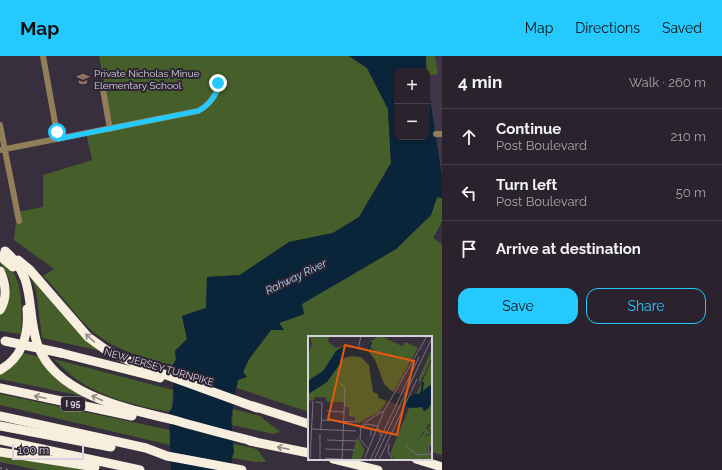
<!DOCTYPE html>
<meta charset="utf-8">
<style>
body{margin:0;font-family:Raleway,sans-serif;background:#322b36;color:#f1f3f6}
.controls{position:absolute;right:12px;top:12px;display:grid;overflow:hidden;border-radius:8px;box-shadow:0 1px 3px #0004}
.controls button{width:36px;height:36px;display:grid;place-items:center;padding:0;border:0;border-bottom:1px solid #46404a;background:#2a232e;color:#f1f3f6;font:20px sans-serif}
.scale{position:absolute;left:12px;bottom:10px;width:72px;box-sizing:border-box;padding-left:4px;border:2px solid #d8d2dc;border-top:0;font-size:11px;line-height:14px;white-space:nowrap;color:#d8d2dc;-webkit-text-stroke:3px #2d2533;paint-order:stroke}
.stop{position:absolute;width:12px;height:12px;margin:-9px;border:3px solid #24c9fe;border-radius:50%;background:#fff}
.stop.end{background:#24c9fe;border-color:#fff;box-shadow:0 1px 4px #0008}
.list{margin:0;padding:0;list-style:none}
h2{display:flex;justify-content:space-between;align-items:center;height:52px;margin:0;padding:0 16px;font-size:17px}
h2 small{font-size:13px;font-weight:400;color:#a5a4aa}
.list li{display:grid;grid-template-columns:26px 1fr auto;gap:12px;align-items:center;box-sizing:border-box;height:56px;padding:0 16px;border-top:1px solid #46404a}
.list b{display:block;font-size:15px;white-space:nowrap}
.list p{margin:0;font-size:13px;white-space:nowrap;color:#a5a4aa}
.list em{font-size:13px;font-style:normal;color:#a5a4aa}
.actions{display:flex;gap:8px;padding:12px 16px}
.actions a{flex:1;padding:9px 0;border:1px solid #24c9fe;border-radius:12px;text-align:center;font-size:14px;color:#24c9fe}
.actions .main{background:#24c9fe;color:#111}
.icon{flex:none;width:22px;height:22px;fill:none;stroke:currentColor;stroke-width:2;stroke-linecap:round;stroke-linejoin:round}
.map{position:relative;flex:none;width:442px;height:414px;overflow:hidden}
header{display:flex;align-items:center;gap:24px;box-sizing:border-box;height:56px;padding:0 20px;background:#24c9fe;color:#111}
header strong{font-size:19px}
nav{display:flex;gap:22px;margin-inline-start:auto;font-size:14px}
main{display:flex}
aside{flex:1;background:#2a232e}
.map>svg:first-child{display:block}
</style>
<header>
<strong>Map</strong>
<nav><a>Map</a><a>Directions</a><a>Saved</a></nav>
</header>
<main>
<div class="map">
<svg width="442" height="414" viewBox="0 0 442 414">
<rect width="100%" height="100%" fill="#382f3e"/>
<path fill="#42364b" d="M435 0H442V121L427 23V20L438 18Z"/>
<g fill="#455e2a">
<path d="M99 0H349L367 12 388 53 391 107 359 161 333 177 289 186 240 219 207 221 206 252 182 260 187 283 175 295 176 304 172 310C142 301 110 293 87 270 71 255 59 235 43 220L54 213 14 184 17 156 43 151V119L92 104 86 76 113 71Z"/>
<path d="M426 0H435L438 18 427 20Z"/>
<path d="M437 141 442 142V166L433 182 442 188V399L431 396V281H309V356L237 332 238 324 246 320 243 316 249 303 271 274H284L279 267 304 258 302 248 396 193 431 159Z"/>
<path d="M0 204C25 217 22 254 21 278L0 275V256C9 246 14 231 7 218 4 213 0 211 0 204Z"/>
<path d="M29 217 101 295 42 282 36 234Z"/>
<path d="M22 297 41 301 87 341 0 323V316Z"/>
<path d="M54 303 173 334 172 352 169 356C139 350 106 343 79 325 70 319 62 311 54 303Z"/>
<path d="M0 338 170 374V389L0 349Z"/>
<path d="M233 353 260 360 280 376 273 378 232 369Z"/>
<path d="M233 388 257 393 266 406H255L232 402 234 397Z"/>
<path d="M0 398 86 414H38L0 406Z"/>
</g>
<path fill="#0a2539" d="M349 0H426V15H397V81H427V23L442 121V142L437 141 431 159 396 193 302 248 304 258 279 267 284 274H271L249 303 243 316 247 321 238 324 237 327 231 362 234 397 232 400V414H171L169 356 172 352 174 342 172 310 176 304 175 295 187 283 182 260 206 252 207 221 240 219 289 186 333 177 359 161 391 107 388 53 367 12Z"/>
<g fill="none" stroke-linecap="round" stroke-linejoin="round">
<g stroke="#927f5a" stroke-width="6">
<path d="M43 0 58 83"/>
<path d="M102 28 110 73"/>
<path d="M0 69 19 165"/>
<path d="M436 78H442"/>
<path d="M0 94 198 55C208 50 220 37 218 24"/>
</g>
<g stroke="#f8eedd" stroke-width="9">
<path d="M5 195C38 223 25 254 38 290 57 340 129 353 174 364 201 372 229 379 256 386"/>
<path d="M0 200 13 211"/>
<path d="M18 204 30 214 88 281 106 294 136 308 257 352"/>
<path d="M0 215C6 228 8 241 0 254"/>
<path d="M61 297 160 322"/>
<path d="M0 314C23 301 29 277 27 253"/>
<path d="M0 332 132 360"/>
<path d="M253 350 309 368"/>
<path d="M0 360 146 392 167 400 242 414"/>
<path d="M0 370 111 391"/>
<path d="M0 384 140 414"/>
<path d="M250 385 309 397"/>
<path d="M0 396 95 411"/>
<path d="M333 403 378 414"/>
<path d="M416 403 442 411"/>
</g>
<path stroke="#857d8a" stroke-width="1.5" stroke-dasharray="2 4" stroke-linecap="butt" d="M0 412 9 414"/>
<path stroke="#f8eedd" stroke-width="9" d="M5 285 61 297"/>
</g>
<defs><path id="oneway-shaft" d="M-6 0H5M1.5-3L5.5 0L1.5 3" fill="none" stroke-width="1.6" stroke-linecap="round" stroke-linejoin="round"/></defs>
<g stroke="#928a88">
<use href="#oneway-shaft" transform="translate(90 282) rotate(-138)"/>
<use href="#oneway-shaft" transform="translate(40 341) rotate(-168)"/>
<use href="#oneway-shaft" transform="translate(97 342) rotate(-155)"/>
<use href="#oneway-shaft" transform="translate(283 392) rotate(-168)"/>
</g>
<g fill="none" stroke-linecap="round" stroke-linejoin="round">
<path stroke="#24c9fe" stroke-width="5" d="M57 76 58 83 198 55C208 50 218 39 218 27"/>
</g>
<defs>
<g id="school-bare" transform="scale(1.08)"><path d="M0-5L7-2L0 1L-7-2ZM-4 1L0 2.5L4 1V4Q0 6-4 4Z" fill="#8d6e63" stroke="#2d2533" stroke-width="2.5" paint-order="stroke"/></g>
</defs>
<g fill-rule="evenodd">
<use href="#school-bare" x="83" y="23"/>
</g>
<g text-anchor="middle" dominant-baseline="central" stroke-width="4" stroke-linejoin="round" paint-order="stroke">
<rect fill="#2d2533" stroke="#a59ea9" stroke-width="1" x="61" y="341" width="24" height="14" rx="3"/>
<g font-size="9" font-weight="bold" fill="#d8d2dc">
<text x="73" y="348">I 95</text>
</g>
<g font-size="10" fill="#d8d2dc" stroke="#2d2533" text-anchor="start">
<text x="94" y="17">Private Nicholas Minue<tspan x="94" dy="12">Elementary School</tspan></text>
</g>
<g font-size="10" fill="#d8d2dc" stroke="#2d2533">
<text transform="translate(159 311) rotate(16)">NEW JERSEY TURNPIKE</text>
</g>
<g font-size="11" font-style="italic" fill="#b1d9fa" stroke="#2d2533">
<text transform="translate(296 221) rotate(-26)">Rahway River</text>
</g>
</g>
<g transform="translate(308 280)">
<rect width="124" height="124" fill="#382f3e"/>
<path d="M1 0H21L20 6 28 12 35 10H40L34 11 15 35 0 45V20L4 7ZM73 0 94 10 98 6 110 12 85 56 76 48 67 24 60 15 62 12 68 16 62 11 63 4ZM124 13V21L111 49V42ZM44 20 53 21 61 29 66 51 78 66 71 76 51 87 47 86V81L41 80V71H36V66H19L17 61H7L6 64 0 65V58L19 46 36 22ZM124 24V48L108 59ZM124 66V90L120 88 118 92 123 97 118 99 115 96 109 105 116 97 118 100 124 98 119 90 124 91V106L119 112 124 124H87L82 118 101 72 114 71 116 75ZM49 101 57 114 53 124H43Z" fill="#455e2a"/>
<path d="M64 3H67L63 4 64 7 62 11 68 16 62 12 60 15 67 24 76 48 83 55 104 61 105 58H112L124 48V66L120 73 116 75 114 71 103 72 70 62V58L65 56 61 29 53 21 44 20 36 22 19 46 0 58V45L15 35 28 15 34 11 60 13Z" fill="#0a2539"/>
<path fill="none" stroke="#0a2539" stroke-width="2" d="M113 59 115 46"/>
<path fill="none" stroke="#78707d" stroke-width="1" d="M50 13 53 0M32 47 37 52 34 124M8 66 14 67 13 93M19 75 36 76M13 84 48 86M56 87 75 75M55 91 63 93V100M3 93 48 95M19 104 48 105M124 106 120 112 124 122M81 108 80 116 85 124M97 109 109 119 121 118M17 113 47 114M61 114 52 103 53 90 59 88 69 90 72 95V100M17 122 43 124M2 124 5 65M12 124V98M56 124 76 75 119 0M62 124 111 21M66 124 124 2M71 124 109 43"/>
<path fill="#e8590c" fill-opacity="0.15" stroke="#e8590c" stroke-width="2" d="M37 9 106 25 89 99 20 83Z"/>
<rect width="124" height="124" fill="none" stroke="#d8d2dc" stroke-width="2"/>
</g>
</svg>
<div class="controls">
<button>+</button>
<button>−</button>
</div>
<div class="scale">100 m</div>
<div class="stop" style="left:57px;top:76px"></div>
<div class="stop end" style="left:218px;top:27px"></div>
</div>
<aside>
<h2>4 min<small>Walk · 260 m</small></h2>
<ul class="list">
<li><svg class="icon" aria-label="ahead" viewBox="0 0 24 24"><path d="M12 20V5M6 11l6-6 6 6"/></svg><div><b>Continue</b><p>Post Boulevard</p></div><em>210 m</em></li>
<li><svg class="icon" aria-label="left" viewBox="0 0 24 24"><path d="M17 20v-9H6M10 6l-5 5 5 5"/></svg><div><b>Turn left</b><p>Post Boulevard</p></div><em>50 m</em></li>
<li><svg class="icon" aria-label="arrive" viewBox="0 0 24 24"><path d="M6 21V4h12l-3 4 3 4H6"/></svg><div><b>Arrive at destination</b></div></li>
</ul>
<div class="actions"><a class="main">Save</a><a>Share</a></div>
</aside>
</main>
